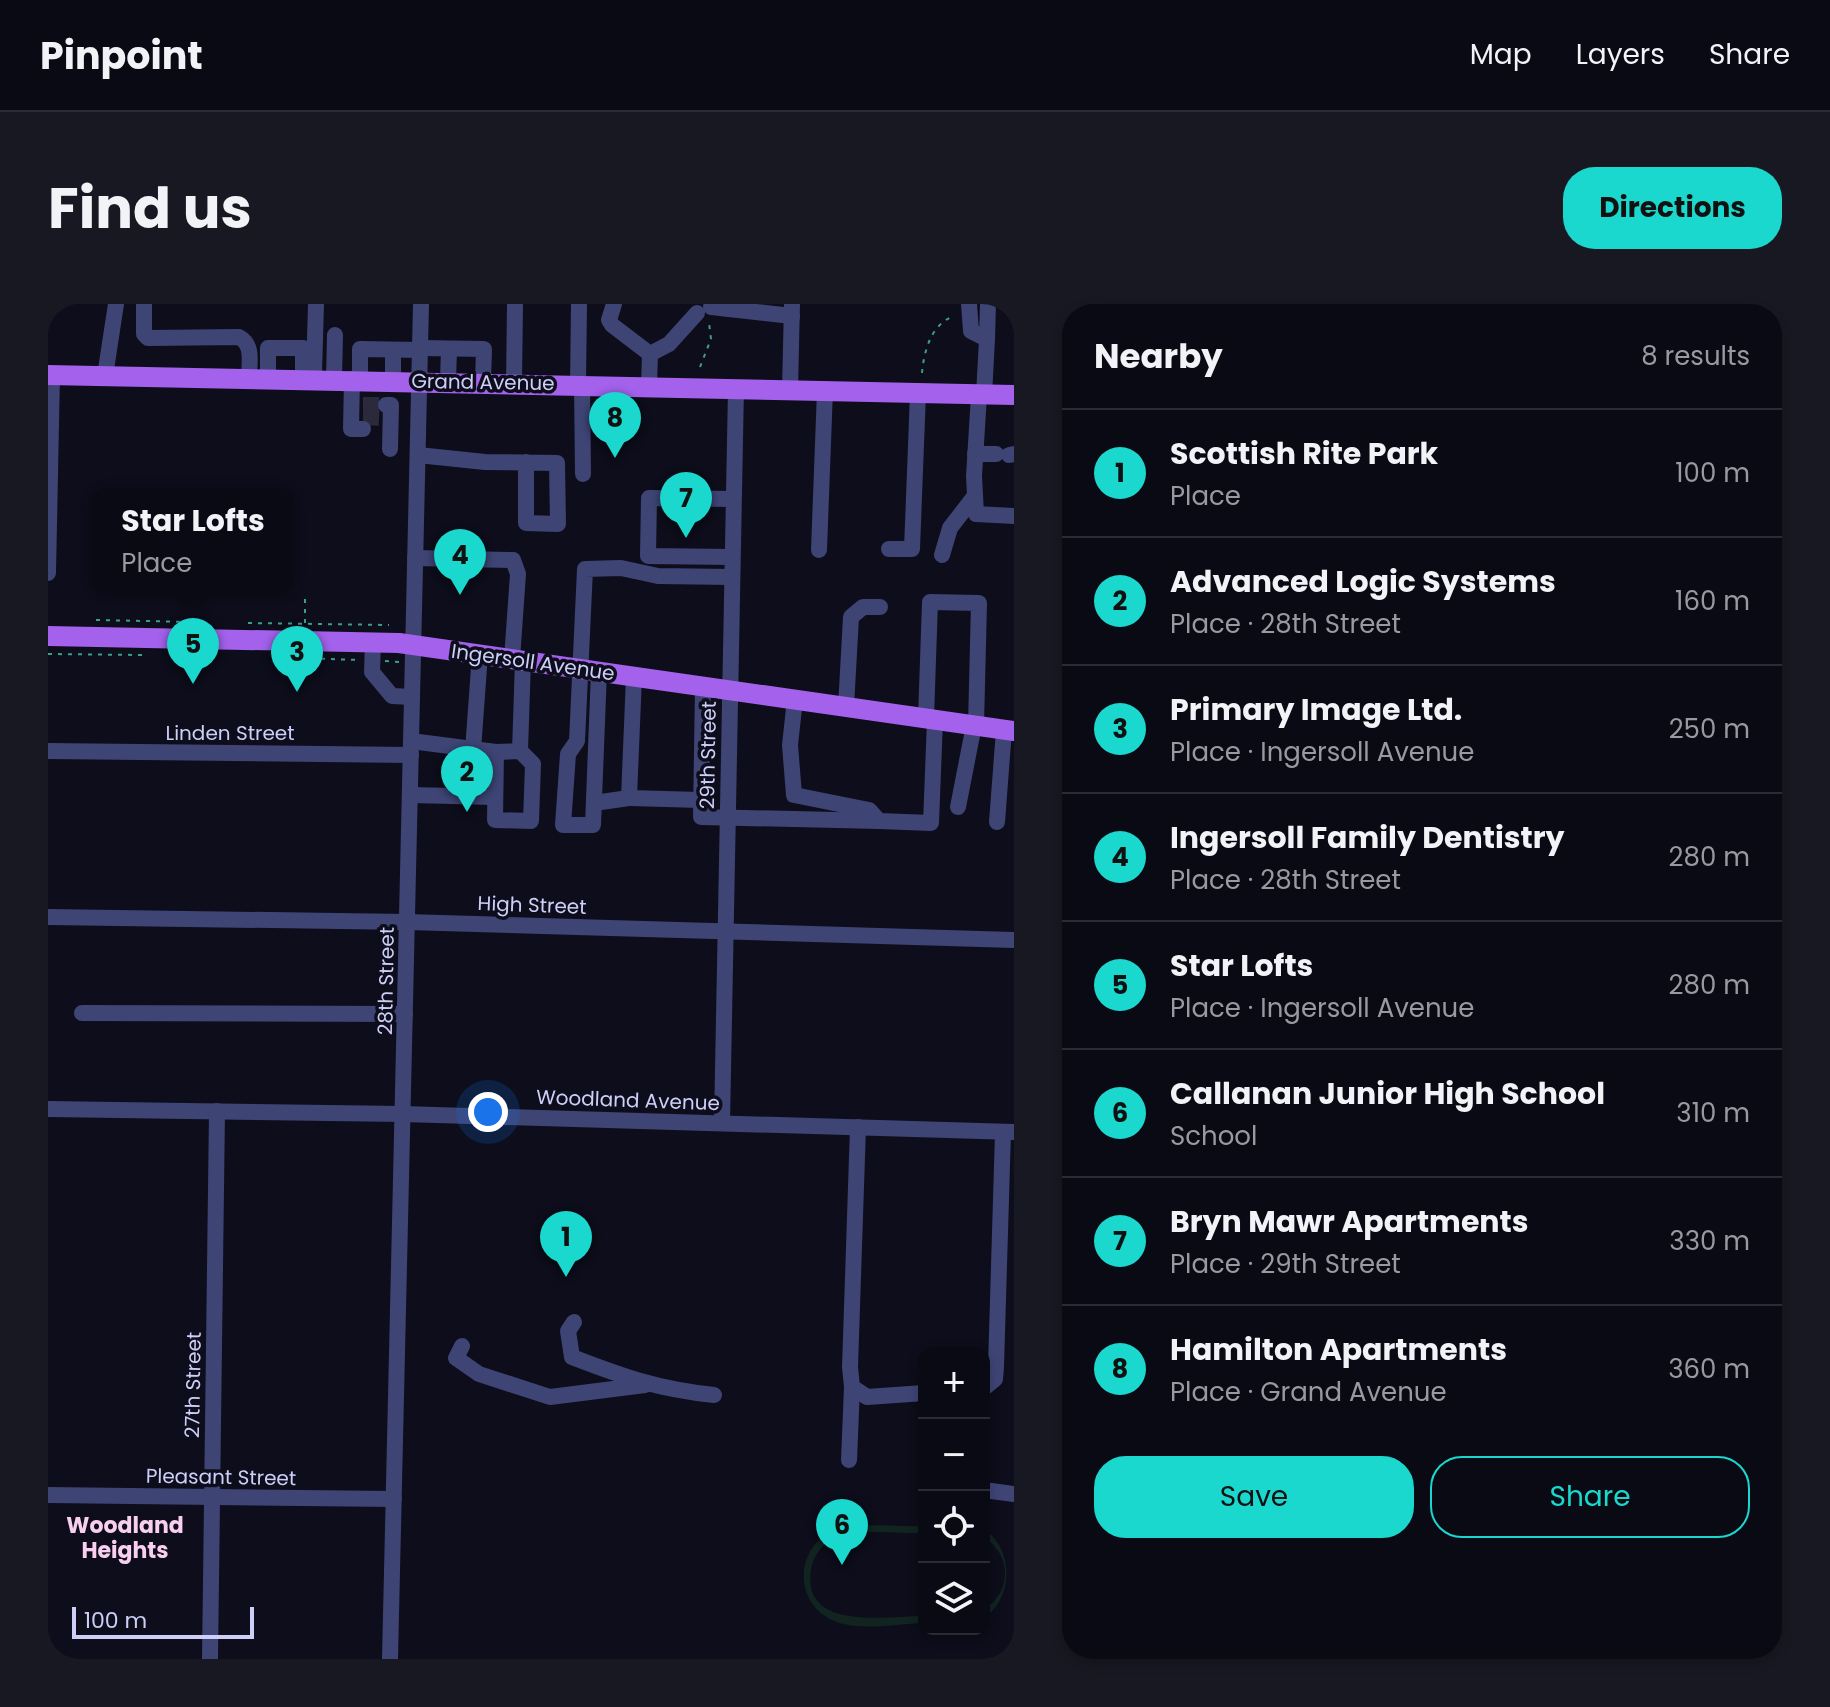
<!DOCTYPE html>
<meta charset="utf-8">
<style>
body{margin:0;font-family:Poppins,sans-serif;background:#181822;color:#f1f3f6}
.controls{position:absolute;right:24px;bottom:24px;display:grid;overflow:hidden;border-radius:16px;box-shadow:0 4px 12px #0003}
.controls button{width:72px;height:72px;display:grid;place-items:center;padding:0;border:0;border-bottom:2px solid #2a2b34;background:#0a0a14;color:#f1f3f6;font:40px sans-serif}
.scale{position:absolute;left:24px;bottom:20px;width:182px;box-sizing:border-box;padding-left:8px;border:4px solid #cdcff9;border-top:0;font-size:22px;line-height:28px;white-space:nowrap;color:#cdcff9;-webkit-text-stroke:6px #0d0d1b;paint-order:stroke}
.you{position:absolute;left:440px;top:808px;width:28px;height:28px;margin:-20px;border:6px solid #fff;border-radius:50%;background:#1a73e8;box-shadow:0 0 0 12px #1a73e833}
.badge{display:grid;place-items:center;width:52px;height:52px;border-radius:50%;background:#1ad8ce;color:#111;font-size:26px;font-weight:700}
.pin{position:absolute;translate:-50% -66px;filter:drop-shadow(0 2px 4px #0008)}
.pin::after{content:'';position:absolute;top:42px;width:28px;height:24px;background:inherit;clip-path:polygon(0 0,100% 0,50% 100%)}
.popup{position:absolute;left:45px;top:184px;width:200px;height:104px;box-sizing:border-box;display:grid;place-content:center;border-radius:16px;background:#0a0a14;filter:drop-shadow(0 2px 6px #0005);font-size:26px;white-space:nowrap;color:#999aa0}
.popup b{font-size:30px;color:#f1f3f6}
.popup::after{content:'';position:absolute;left:50%;top:100%;margin-left:-16px;border:16px solid transparent;border-top-color:#0a0a14}
.list{margin:0;padding:0;list-style:none}
h2{display:flex;justify-content:space-between;align-items:center;height:104px;margin:0;padding:0 32px;font-size:34px}
h2 small{font-size:26px;font-weight:400;color:#999aa0}
.list li{display:grid;grid-template-columns:52px 1fr auto;gap:24px;align-items:center;box-sizing:border-box;height:128px;padding:0 32px;border-top:2px solid #2a2b34}
.list b{display:block;font-size:30px;white-space:nowrap}
.list p{margin:0;font-size:26px;white-space:nowrap;color:#999aa0}
.list em{font-size:26px;font-style:normal;color:#999aa0}
.actions{display:flex;gap:16px;padding:24px 32px}
.actions a{flex:1;padding:18px 0;border:2px solid #1ad8ce;border-radius:32px;text-align:center;font-size:28px;color:#1ad8ce}
.actions .main{background:#1ad8ce;color:#111}
.icon{flex:none;width:44px;height:44px;fill:none;stroke:currentColor;stroke-width:2;stroke-linecap:round;stroke-linejoin:round}
.map{position:relative;flex:none;width:966px;height:1355px;overflow:hidden;border-radius:32px}
header{display:flex;align-items:center;gap:48px;box-sizing:border-box;height:112px;padding:0 40px;background:#0a0a14;border-bottom:2px solid #2a2b34}
header strong{font-size:38px}
nav{display:flex;gap:44px;margin-inline-start:auto;font-size:28px}
.intro{display:flex;align-items:center;justify-content:space-between;box-sizing:border-box;height:192px;padding:0 48px}
h1{margin:0;font-size:56px}
.button{padding:20px 36px;border-radius:32px;background:#1ad8ce;color:#111;font-size:28px;font-weight:700}
main{display:flex;gap:48px;padding:0 48px}
aside{flex:1;background:#0a0a14;border-radius:32px;box-shadow:0 4px 12px #0003}
.map>svg:first-child{display:block}
</style>
<header>
<strong>Pinpoint</strong>
<nav><a>Map</a><a>Layers</a><a>Share</a></nav>
</header>
<div class="intro"><h1>Find us</h1><a class="button">Directions</a></div>
<main>
<div class="map">
<svg width="966" height="1355" viewBox="0 0 966 1355">
<rect width="100%" height="100%" fill="#0d0d1b"/>
<g fill="#112420">
<path d="M876 1222V1229C850 1230 813 1224 789 1233 775 1239 765 1251 763 1266 753 1328 840 1312 876 1312V1319C849 1320 809 1328 784 1316 744 1298 747 1238 790 1226 815 1218 849 1223 876 1222Z"/>
<path d="M936 1225C966 1245 966 1294 936 1314V1306C964 1287 964 1252 936 1233Z"/>
</g>
<g fill="none" stroke-linecap="round" stroke-linejoin="round">
<g stroke="#2a2a3c" stroke-width="16" stroke-dasharray="16 8" stroke-linecap="butt">
<path d="M315 101H338"/>
<path d="M315 113 338 114"/>
</g>
<g stroke="#3aa08a" stroke-width="2" stroke-dasharray="4 6" stroke-linecap="butt">
<path d="M652 63 663 35 661 19"/>
<path d="M874 69C876 47 883 20 906 12"/>
<path d="M48 316 146 318"/>
<path d="M200 319 341 321"/>
<path d="M257 319V293"/>
<path d="M0 350 95 351"/>
<path d="M253 354 311 356"/>
<path d="M337 357 351 358"/>
</g>
<g stroke="#3e4474" stroke-width="16">
<path d="M96 0V30L100 34 191 33C206 41 201 59 201 74"/>
<path d="M566 0 561 16 564 21 602 50 601 82"/>
<path d="M921 0 923 27 939 35 936 91"/>
<path d="M663 3 744 12"/>
<path d="M939 35 940 0"/>
<path d="M373 44 436 45 435 78"/>
<path d="M602 50 621 40 649 9"/>
<path d="M266 69 268 0"/>
<path d="M57 72 68 0"/>
<path d="M220 74V44H255V75"/>
<path d="M286 75 287 31"/>
<path d="M304 75 303 125H315"/>
<path d="M312 76V45L372 46"/>
<path d="M345 76V46"/>
<path d="M400 77 401 45"/>
<path d="M466 79 467 0"/>
<path d="M530 80 531 0"/>
<path d="M534 80 535 170"/>
<path d="M742 86 744 0"/>
<path d="M931 91 926 172 928 210 966 212"/>
<path d="M338 101H343L342 145"/>
<path d="M927 150H948"/>
<path d="M370 151 437 158 509 159 510 220 478 219V158"/>
<path d="M961 151 966 150"/>
<path d="M841 245H864L870 89"/>
<path d="M771 246 777 86"/>
<path d="M894 251 902 224 926 193"/>
<path d="M684 253 600 252 601 194 685 195"/>
<path d="M367 254 465 256 470 270 464 355"/>
<path d="M0 269 4 71"/>
<path d="M325 338 324 368 344 392 364 393"/>
<path d="M551 367 545 521H515L520 450 529 437 537 265 573 264 610 272 683 273"/>
<path d="M586 372 581 494 653 496"/>
<path d="M655 382 653 513 831 517"/>
<path d="M747 395 742 441 746 491 821 506 831 517 883 519 887 416"/>
<path d="M798 403 803 313 815 303H832"/>
<path d="M878 414 882 298 931 299 928 421"/>
<path d="M363 437 448 448"/>
<path d="M425 446 432 350"/>
<path d="M0 447 363 451"/>
<path d="M472 447 448 448 447 516 483 517 485 460 472 447 475 356"/>
<path d="M362 491 447 493"/>
<path d="M546 499 581 494"/>
<path d="M910 503 926 421"/>
<path d="M949 518 956 426"/>
<path d="M0 613 359 618 966 636"/>
<path d="M34 709 357 710"/>
<path d="M0 805 355 810 966 828"/>
<path d="M674 819 688 84"/>
<path d="M810 823 802 1063 804 1083 819 1093 876 1089"/>
<path d="M526 1018 520 1027 524 1053C576 1073 609 1085 666 1091"/>
<path d="M414 1042 408 1054 431 1070 502 1093 597 1081"/>
<path d="M936 1084 947 1075 948 1063 955 828"/>
<path d="M801 1156 804 1083"/>
<path d="M936 1186 966 1190"/>
<path d="M0 1191 346 1195"/>
<path d="M162 1355 169 807"/>
<path d="M342 1355 373 0"/>
</g>
<g stroke="#a361ec" stroke-width="20">
<path d="M0 71 966 91"/>
<path d="M0 332 351 339 966 427"/>
</g>
</g>
<g text-anchor="middle" dominant-baseline="central" stroke-width="7" stroke-linejoin="round" paint-order="stroke">
<g font-size="20" fill="#cdcff9" stroke="#0d0d1b">
<text transform="translate(435 78) rotate(1)">Grand Avenue</text>
<text transform="translate(485 358) rotate(8)">Ingersoll Avenue</text>
<text x="182" y="429">Linden Street</text>
<text transform="translate(660 451) rotate(-89)">29th Street</text>
<text transform="translate(484 601) rotate(2)">High Street</text>
<text transform="translate(338 677) rotate(-89)">28th Street</text>
<text transform="translate(580 796) rotate(2)">Woodland Avenue</text>
<text transform="translate(145 1081) rotate(-89)">27th Street</text>
<text transform="translate(173 1173) rotate(1)">Pleasant Street</text>
</g>
<g font-size="22" font-weight="bold" fill="#f9cff0" stroke="#0d0d1b">
<text x="77" y="1221">Woodland<tspan x="77" dy="25">Heights</tspan></text>
</g>
</g>
</svg>
<div class="controls">
<button>+</button>
<button>−</button>
<button><svg class="icon" aria-label="locate" viewBox="0 0 24 24"><circle cx="12" cy="12" r="6"/><path d="M12 2v4M12 18v4M2 12h4M18 12h4"/></svg></button>
<button><svg class="icon" aria-label="layers" viewBox="0 0 24 24"><path d="M12 4l9 5-9 5-9-5zM3 14l9 5 9-5"/></svg></button>
</div>
<div class="scale">100 m</div>
<div class="you"></div>
<div class="pin badge" style="left:518px;top:973px">1</div>
<div class="pin badge" style="left:419px;top:508px">2</div>
<div class="pin badge" style="left:249px;top:388px">3</div>
<div class="pin badge" style="left:412px;top:291px">4</div>
<div class="pin badge" style="left:145px;top:380px">5</div>
<div class="popup"><b>Star Lofts</b>Place</div>
<div class="pin badge" style="left:794px;top:1261px">6</div>
<div class="pin badge" style="left:638px;top:234px">7</div>
<div class="pin badge" style="left:567px;top:154px">8</div>
</div>
<aside>
<h2>Nearby<small>8 results</small></h2>
<ul class="list">
<li><span class="badge">1</span><div><b>Scottish Rite Park</b><p>Place</p></div><em>100 m</em></li>
<li><span class="badge">2</span><div><b>Advanced Logic Systems</b><p>Place · 28th Street</p></div><em>160 m</em></li>
<li><span class="badge">3</span><div><b>Primary Image Ltd.</b><p>Place · Ingersoll Avenue</p></div><em>250 m</em></li>
<li><span class="badge">4</span><div><b>Ingersoll Family Dentistry</b><p>Place · 28th Street</p></div><em>280 m</em></li>
<li><span class="badge">5</span><div><b>Star Lofts</b><p>Place · Ingersoll Avenue</p></div><em>280 m</em></li>
<li><span class="badge">6</span><div><b>Callanan Junior High School</b><p>School</p></div><em>310 m</em></li>
<li><span class="badge">7</span><div><b>Bryn Mawr Apartments</b><p>Place · 29th Street</p></div><em>330 m</em></li>
<li><span class="badge">8</span><div><b>Hamilton Apartments</b><p>Place · Grand Avenue</p></div><em>360 m</em></li>
</ul>
<div class="actions"><a class="main">Save</a><a>Share</a></div>
</aside>
</main>
